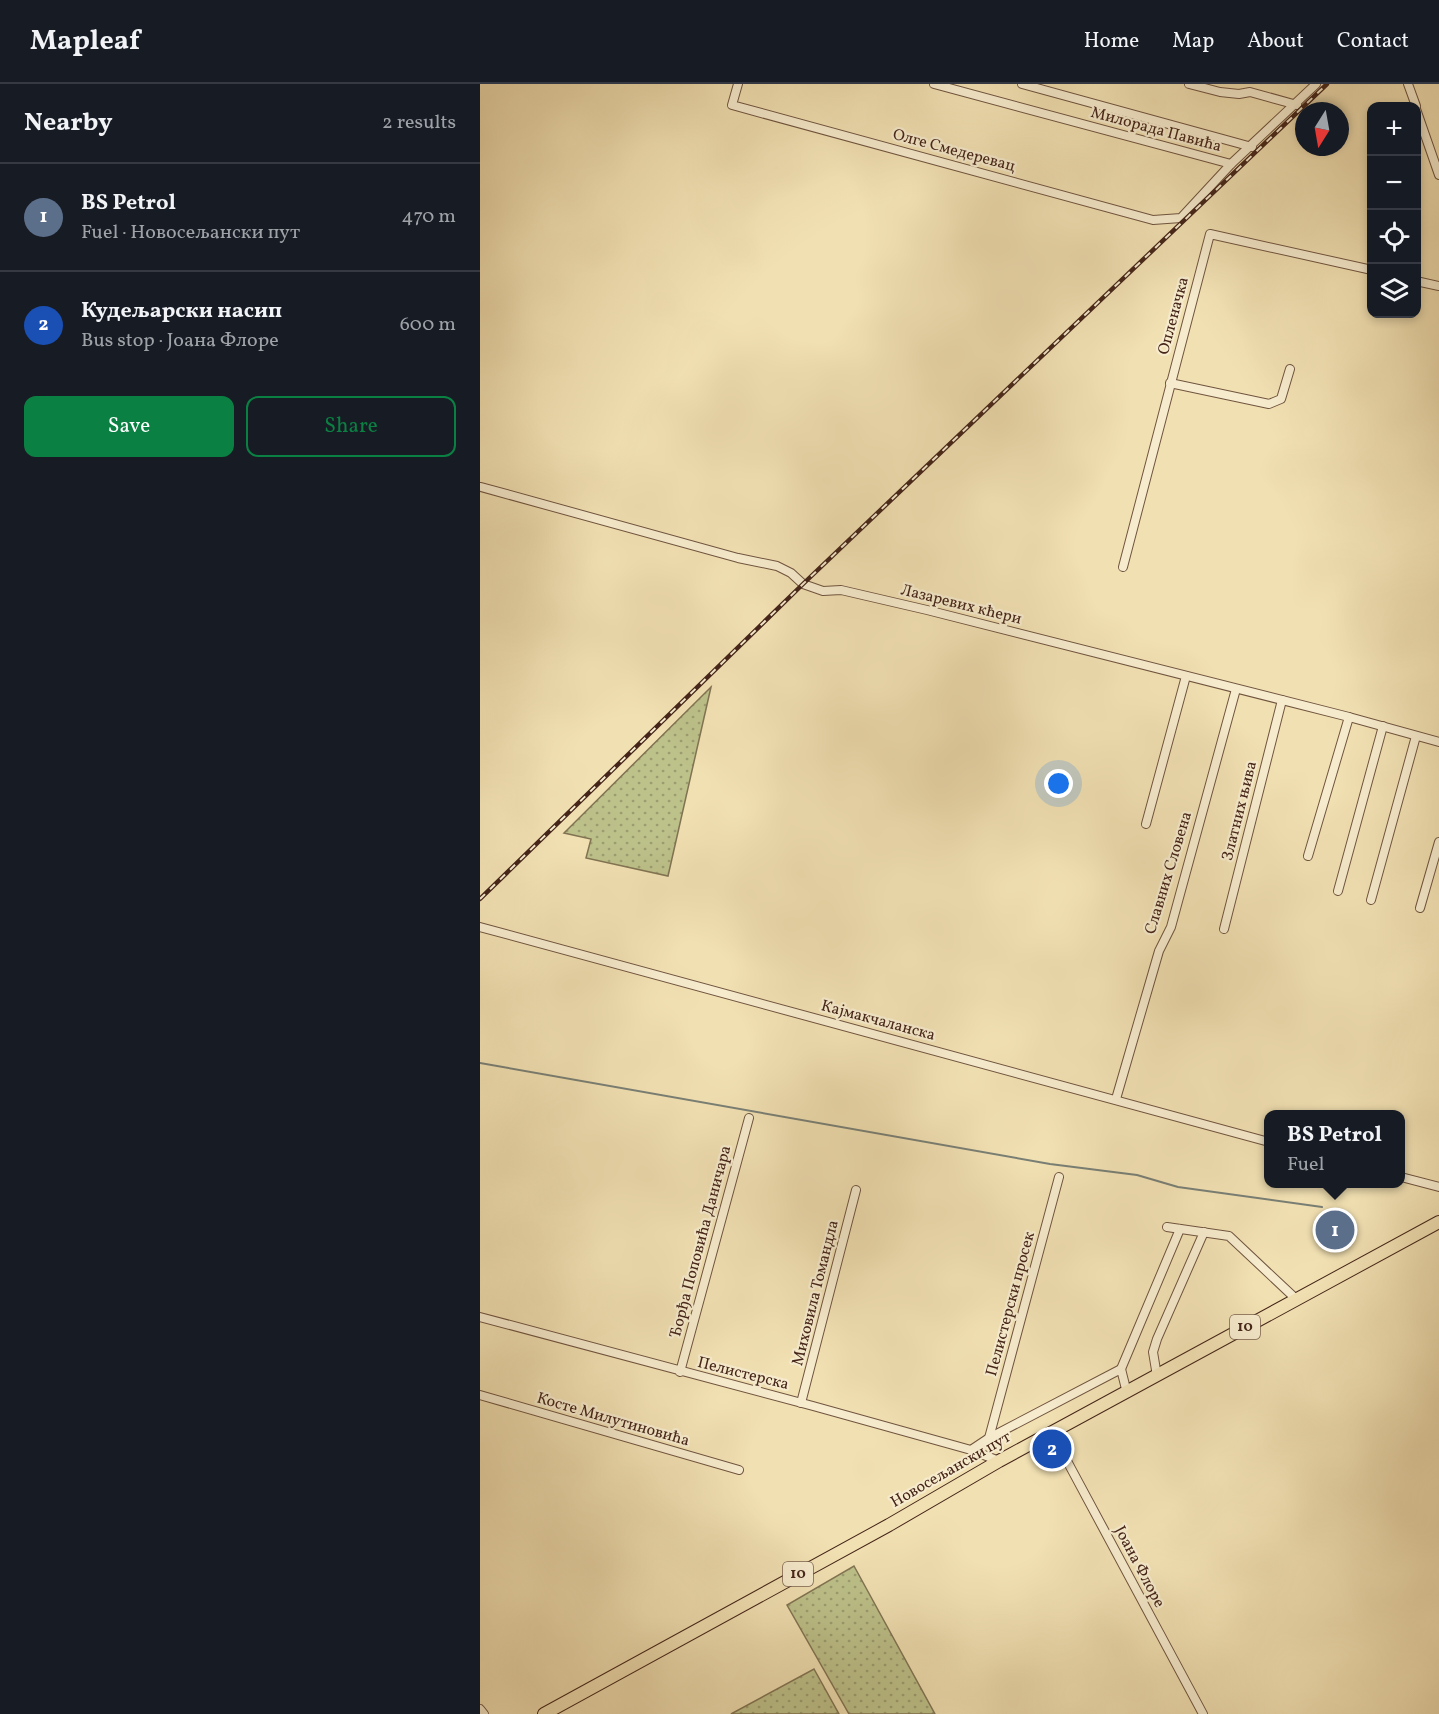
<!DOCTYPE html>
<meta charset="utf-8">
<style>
body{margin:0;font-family:Vollkorn,serif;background:#20242c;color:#f1f3f6}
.controls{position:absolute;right:18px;top:18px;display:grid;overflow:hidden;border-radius:12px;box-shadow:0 3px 9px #0003}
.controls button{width:54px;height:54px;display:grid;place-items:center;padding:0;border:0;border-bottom:2px solid #363941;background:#171b24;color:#f1f3f6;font:30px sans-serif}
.compass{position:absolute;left:815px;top:18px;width:54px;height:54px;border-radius:50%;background:#171b24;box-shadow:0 3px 9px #0003;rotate:191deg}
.you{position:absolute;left:579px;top:700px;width:21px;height:21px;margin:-15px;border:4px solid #fff;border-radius:50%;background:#1a73e8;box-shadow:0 0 0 9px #1a73e833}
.badge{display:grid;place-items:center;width:39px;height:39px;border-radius:50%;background:#0b8043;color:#fff;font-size:20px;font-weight:700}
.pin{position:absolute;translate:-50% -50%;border:3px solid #fff;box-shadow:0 2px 6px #0006}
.popup{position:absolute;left:784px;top:1026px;width:141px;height:78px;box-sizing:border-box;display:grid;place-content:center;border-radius:12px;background:#171b24;filter:drop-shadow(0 2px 4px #0005);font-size:20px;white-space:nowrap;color:#9ea1a6}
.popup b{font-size:22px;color:#f1f3f6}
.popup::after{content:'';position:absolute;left:50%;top:100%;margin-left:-12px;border:12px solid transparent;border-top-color:#171b24}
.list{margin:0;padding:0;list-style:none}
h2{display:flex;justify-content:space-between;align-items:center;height:78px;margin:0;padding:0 24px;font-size:26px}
h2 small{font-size:20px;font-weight:400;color:#9ea1a6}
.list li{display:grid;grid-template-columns:39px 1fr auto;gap:18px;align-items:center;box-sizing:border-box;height:108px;padding:0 24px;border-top:2px solid #363941}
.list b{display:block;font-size:22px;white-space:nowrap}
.list p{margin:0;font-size:20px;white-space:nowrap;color:#9ea1a6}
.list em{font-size:20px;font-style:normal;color:#9ea1a6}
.actions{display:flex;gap:12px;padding:18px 24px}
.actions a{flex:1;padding:14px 0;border:2px solid #0b8043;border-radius:12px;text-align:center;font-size:21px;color:#0b8043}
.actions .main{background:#0b8043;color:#fff}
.icon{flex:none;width:33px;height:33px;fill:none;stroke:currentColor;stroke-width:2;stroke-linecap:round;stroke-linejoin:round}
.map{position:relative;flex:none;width:959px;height:1630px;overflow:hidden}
header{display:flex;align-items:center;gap:36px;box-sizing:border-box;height:84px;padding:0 30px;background:#171b24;border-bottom:2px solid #363941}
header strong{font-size:28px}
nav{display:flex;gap:33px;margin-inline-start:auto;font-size:21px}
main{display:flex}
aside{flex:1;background:#171b24}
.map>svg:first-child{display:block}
</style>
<header>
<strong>Mapleaf</strong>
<nav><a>Home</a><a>Map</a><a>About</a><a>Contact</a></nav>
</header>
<main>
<aside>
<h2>Nearby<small>2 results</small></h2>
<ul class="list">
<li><span class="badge" style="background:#5c6f8a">1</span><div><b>BS Petrol</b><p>Fuel · Новосељански пут</p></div><em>470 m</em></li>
<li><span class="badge" style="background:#1a4fb4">2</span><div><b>Кудељарски насип</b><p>Bus stop · Јоана Флоре</p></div><em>600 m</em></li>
</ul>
<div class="actions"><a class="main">Save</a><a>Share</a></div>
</aside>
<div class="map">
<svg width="959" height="1630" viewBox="0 0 959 1630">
<defs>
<pattern id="grass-dots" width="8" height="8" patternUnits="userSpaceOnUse" patternTransform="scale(1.5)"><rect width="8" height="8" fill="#bdc18a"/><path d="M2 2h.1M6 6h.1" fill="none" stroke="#9b9d70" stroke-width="1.8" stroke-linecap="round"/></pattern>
</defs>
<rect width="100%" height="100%" fill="#f1e0b2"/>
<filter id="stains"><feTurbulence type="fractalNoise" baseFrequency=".00333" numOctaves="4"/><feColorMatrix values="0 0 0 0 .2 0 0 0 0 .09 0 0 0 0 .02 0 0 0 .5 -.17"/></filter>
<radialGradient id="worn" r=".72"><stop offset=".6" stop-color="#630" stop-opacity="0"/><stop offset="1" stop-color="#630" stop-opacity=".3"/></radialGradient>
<g fill="url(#grass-dots)" stroke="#817352" stroke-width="1.5">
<path d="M231 603 188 792 106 774 111 755 84 749Z"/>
<path d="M374 1482 455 1630H369L307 1521Z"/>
<path d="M334 1585 359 1630H251Z"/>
</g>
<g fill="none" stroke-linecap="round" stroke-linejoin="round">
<path stroke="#797f75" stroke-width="2" d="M0 979 570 1080 657 1091 698 1103 842 1123"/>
<g stroke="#70543f" stroke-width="10">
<g id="street">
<path d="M258 0 252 21 673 136 701 134 751 80 836 0"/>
<path d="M454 0 751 80"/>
<path d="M542 0 772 63"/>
<path d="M709 0 740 8 759 10 770 8 817 21"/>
<path d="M928 0 936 22"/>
<path d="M936 25 959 91"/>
<path d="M936 197 959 202"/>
<path d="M690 299 789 320 801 315 810 285"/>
<path d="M1 403 258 474 297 482 311 489 323 500 343 507 361 506 447 526 869 633 959 658"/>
<path d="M643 483 730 150 892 186"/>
<path d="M666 740 706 592"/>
<path d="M828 772 869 633"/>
<path d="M858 807 903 642"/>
<path d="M891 816 936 652"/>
<path d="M940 824 959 758"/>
<path d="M0 843 789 1058"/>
<path d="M744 845 802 616"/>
<path d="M636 1015 679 867 691 843 756 605"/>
<path d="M921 1093 959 1103"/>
<path d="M687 1143 749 1152 815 1214"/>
<path d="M0 1233 333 1322 491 1366 519 1377"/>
<path d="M641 1285 700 1145"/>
<path d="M200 1288 269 1034"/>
<path d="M677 1292 673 1268 677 1255 724 1148"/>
<path d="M0 1311 259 1386"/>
<path d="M321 1319 376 1106"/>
<path d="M572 1349 723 1630"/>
<path d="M509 1354 579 1093"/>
<path d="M491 1366 509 1354 641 1285 647 1309"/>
<path d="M0 1625 4 1630"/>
</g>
</g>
<g stroke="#452519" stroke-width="14">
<path id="primary" d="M64 1630 409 1441 519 1377 959 1138"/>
</g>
<use href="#street" stroke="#f6ebcd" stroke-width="8"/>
<use href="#primary" stroke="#f1e0b2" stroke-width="12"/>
<g stroke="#452519" stroke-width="4.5">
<path id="rail" d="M0 815 323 500 847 0"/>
</g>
<use href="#rail" stroke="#f6ebcd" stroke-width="2" stroke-dasharray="7" stroke-linecap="butt"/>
</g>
<g text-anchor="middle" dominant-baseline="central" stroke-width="4.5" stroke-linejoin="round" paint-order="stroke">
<g fill="#f6ebcd" stroke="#7a604f" stroke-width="1.5">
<rect x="750" y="1231" width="30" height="24" rx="4.5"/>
<rect x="303" y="1478" width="30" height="24" rx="4.5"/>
</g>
<g font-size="15" font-weight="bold" fill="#452519">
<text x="765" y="1243">10</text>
<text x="318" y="1490">10</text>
</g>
<g font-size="16" fill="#452519" stroke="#f6ebcd">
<text transform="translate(676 46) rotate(15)">Милорада Павића</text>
<text transform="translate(474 67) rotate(15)">Олге Смедеревац</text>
<text transform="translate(694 232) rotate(-75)">Опленачка</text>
<text transform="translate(481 521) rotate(14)">Лазаревих кћери</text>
<text transform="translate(760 727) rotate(-76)">Златних њива</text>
<text transform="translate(689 789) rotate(-73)">Славних Словена</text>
<text transform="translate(398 937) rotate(15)">Кајмакчаланска</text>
<text transform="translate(221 1158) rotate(-75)">Ђорђа Поповића Даничара</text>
<text transform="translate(336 1209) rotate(-76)">Миховила Томандла</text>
<text transform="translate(531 1220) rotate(-75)">Пелистерски просек</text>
<text transform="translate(263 1290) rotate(14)">Пелистерска</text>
<text transform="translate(133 1336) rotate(16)">Косте Милутиновића</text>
<text transform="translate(471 1386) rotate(-30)">Новосељански пут</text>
<text transform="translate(659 1483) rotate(62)">Јоана Флоре</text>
</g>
</g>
<rect width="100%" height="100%" filter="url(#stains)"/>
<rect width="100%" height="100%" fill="url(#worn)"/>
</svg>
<div class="controls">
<button>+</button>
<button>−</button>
<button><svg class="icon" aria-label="locate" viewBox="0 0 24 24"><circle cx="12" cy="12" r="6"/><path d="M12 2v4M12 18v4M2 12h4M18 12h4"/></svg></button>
<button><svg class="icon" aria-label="layers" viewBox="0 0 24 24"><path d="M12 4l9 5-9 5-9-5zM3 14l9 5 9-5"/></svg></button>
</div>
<svg class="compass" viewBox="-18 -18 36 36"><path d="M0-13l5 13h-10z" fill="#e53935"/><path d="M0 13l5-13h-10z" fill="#9ea1a6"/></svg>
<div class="you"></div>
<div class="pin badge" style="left:855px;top:1146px;background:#5c6f8a">1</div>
<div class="popup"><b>BS Petrol</b>Fuel</div>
<div class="pin badge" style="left:572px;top:1365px;background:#1a4fb4">2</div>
</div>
</main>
